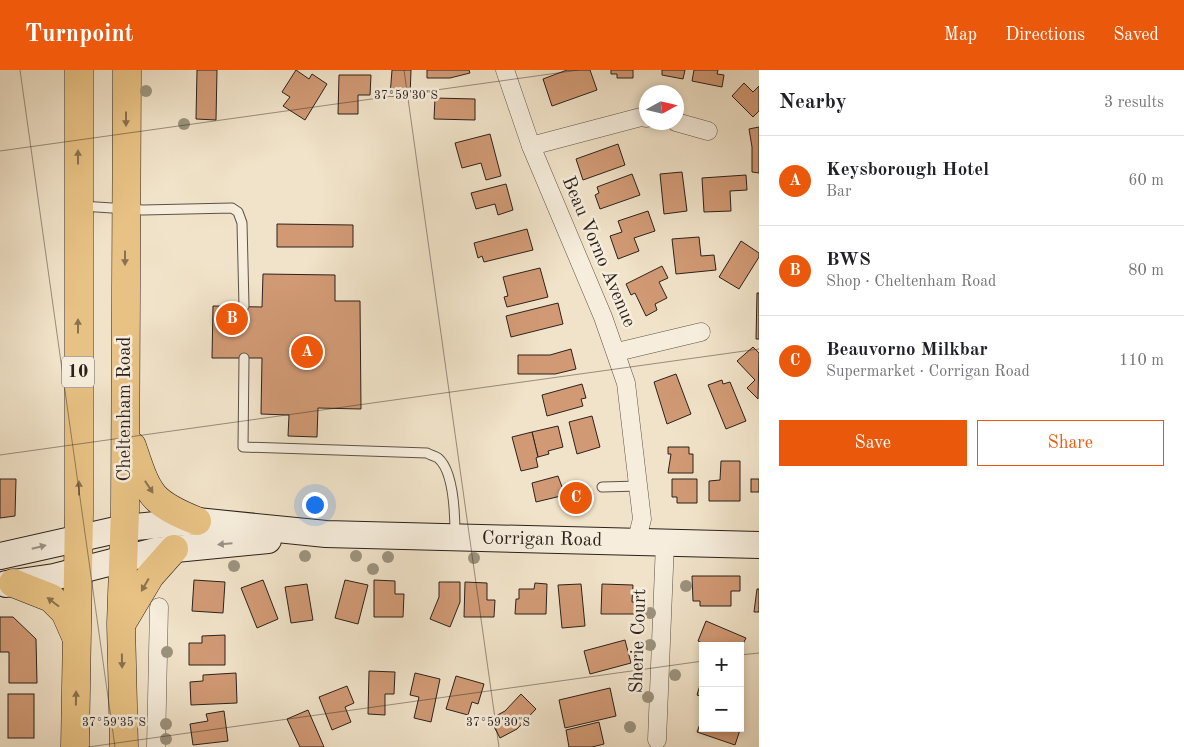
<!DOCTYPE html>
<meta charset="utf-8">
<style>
body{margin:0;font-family:"Old Standard TT",serif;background:#f6f6f6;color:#202124}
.controls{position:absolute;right:15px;bottom:15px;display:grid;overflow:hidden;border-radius:0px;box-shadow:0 2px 8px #0003}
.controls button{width:45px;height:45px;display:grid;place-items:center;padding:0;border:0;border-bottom:1px solid #e0e0e0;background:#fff;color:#202124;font:25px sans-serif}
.compass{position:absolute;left:639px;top:15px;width:45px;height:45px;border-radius:50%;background:#fff;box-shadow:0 2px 8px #0003;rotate:82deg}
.you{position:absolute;left:314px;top:434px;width:18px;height:18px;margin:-12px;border:4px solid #fff;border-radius:50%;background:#1a73e8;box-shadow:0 0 0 8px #1a73e833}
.badge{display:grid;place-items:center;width:32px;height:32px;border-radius:50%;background:#ea580c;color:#fff;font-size:16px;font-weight:700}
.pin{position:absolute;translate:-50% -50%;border:2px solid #fff;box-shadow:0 1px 5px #0006}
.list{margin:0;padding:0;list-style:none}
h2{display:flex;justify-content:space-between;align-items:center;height:65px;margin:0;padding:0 20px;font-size:21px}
h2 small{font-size:16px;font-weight:400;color:#757577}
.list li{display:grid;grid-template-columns:32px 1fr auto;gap:15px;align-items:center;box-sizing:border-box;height:90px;padding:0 20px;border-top:1px solid #e0e0e0}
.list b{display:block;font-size:19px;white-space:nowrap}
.list p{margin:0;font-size:16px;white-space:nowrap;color:#757577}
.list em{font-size:16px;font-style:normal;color:#757577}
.actions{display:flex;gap:10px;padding:15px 20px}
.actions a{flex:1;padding:11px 0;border:1px solid #ea580c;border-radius:0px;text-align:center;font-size:18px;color:#ea580c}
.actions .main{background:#ea580c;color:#fff}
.map{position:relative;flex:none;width:759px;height:677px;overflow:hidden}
header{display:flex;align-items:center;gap:30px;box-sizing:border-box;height:70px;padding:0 25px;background:#ea580c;color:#fff}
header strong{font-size:24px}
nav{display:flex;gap:28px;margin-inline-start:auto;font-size:18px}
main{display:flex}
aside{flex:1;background:#fff}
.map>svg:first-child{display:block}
</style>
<header>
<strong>Turnpoint</strong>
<nav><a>Map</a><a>Directions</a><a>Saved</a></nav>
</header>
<main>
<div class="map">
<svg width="759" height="677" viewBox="0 0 759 677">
<rect width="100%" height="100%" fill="#f1e3c9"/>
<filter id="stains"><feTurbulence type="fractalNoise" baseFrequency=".004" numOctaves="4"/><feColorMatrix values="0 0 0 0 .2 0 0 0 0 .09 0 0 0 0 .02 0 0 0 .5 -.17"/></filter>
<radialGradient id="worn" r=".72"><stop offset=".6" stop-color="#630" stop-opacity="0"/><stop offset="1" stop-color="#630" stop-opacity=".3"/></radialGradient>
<g fill="#d19a75" stroke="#2c211c">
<path d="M197 0H217L216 50 196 49Z"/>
<path d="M296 0 309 9 312 4 327 14 305 50 283 36 290 27 282 22Z"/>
<path d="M392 0H411L410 27 390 26Z"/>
<path d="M427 0H469L470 3 450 8H427Z"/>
<path d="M567 0H590L597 20 552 36 543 9Z"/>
<path d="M611 0H633V8H617V4H611Z"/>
<path d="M662 0H685L683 9 662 5Z"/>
<path d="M694 0H718L717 4 724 5 722 17 692 11Z"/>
<path d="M339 5H371L370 25H358V44H338Z"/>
<path d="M744 13 753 22 759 16V41L753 47 732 26Z"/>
<path d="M435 28 475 29V50L434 49Z"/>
<path d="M759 57V103L752 102V77L749 59Z"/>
<path d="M490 64 501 106 486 110 481 93 462 98 455 73Z"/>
<path d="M618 74 625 95 583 110 576 89Z"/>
<path d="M682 102 687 141 664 144 660 104Z"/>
<path d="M632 104 640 125 600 139 595 125 599 123 597 117Z"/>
<path d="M746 105 747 120 730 121 731 141 704 142 702 108Z"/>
<path d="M506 114 513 140 498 145 495 134 476 139 471 123Z"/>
<path d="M648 141 655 161 634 168 639 181 618 189 610 166 622 162 618 151Z"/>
<path d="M277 154 353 155V177H277Z"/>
<path d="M527 159 533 180 484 192 482 186 478 188 474 173Z"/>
<path d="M699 167 701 186 714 185 716 200 676 204 672 169Z"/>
<path d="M741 171 759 183V187L739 219 719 207Z"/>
<path d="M662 196 668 208 659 212 667 228 655 234 657 240 646 246 635 223 631 225 626 214Z"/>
<path d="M540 198 548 227 507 237 504 227 508 226 503 207Z"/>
<path d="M263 204 335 205V231H360L361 339 318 338 317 367 288 366 289 345 261 344 262 288H212L213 236 262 237Z"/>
<path d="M757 223H759V269H756Z"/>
<path d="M558 233 563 254 511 267 506 246Z"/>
<path d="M753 277 759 283 758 329 747 318 755 310 737 291Z"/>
<path d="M571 279 576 299 555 304H518V285H550Z"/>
<path d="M676 304 691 344 667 354 654 312Z"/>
<path d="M722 310 723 314 730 312 746 351 726 359 708 315Z"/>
<path d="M582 314 586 328 581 329 583 336 547 346 542 325Z"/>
<path d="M592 346 600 377 577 384 569 352Z"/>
<path d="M558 356 563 377 548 381 549 384 538 387 532 362Z"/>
<path d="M532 362 538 387 536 388 538 397 521 401 512 367Z"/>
<path d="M668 377H689V384H693V403H668L671 384H668Z"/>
<path d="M721 391H740V431H709V411L720 410Z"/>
<path d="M558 406 562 417 589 416 590 438 561 437V426L536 432 532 413Z"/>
<path d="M0 409H16L15 446 0 448Z"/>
<path d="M672 409H697V433H677V427H672Z"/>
<rect x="751" y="409" width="8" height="13"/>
<path d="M692 506H740V521H731V536H700V531H693Z"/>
<path d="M194 510 225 512 223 543 192 541Z"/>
<path d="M263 510 278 549 257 558 241 518Z"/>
<path d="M345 510 368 515 358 554 335 548Z"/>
<path d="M374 510 395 511V524H404L403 547H374Z"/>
<path d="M439 512H460V532L450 557 430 549 439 527Z"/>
<path d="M465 512 487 513V530H495L494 547H464Z"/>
<path d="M535 513 547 514 546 544H515L516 529H519V519H534Z"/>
<path d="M307 514 313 550 291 553 285 517Z"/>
<path d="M581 514 585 556 562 558 558 515Z"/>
<path d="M602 514 633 515 632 532H641L640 544H601Z"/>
<path d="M757 519H759V542H754Z"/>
<path d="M0 547H13L36 569 37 613H9V582H0Z"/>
<path d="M706 551 746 568 740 580V576H708L698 571Z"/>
<path d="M225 565V595H189V573H202V566Z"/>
<path d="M625 570 631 593 590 604 584 581Z"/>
<path d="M369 601 395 602 394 624H385V645L368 644Z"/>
<path d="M236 603 237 633 191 635 190 612 203 611V605Z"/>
<path d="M415 603 440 609 431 652 414 648 419 627 410 625Z"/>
<path d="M703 605V627L697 625Z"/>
<path d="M456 606 484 614 478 634 472 632 468 645 446 639Z"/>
<path d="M347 616 354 633 345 637 351 652 332 660 319 627Z"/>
<path d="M610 618 616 646 565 658 559 630Z"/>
<rect x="8" y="624" width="26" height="44"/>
<path d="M521 624 536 639 517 659 500 668 490 649 505 641Z"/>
<path d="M308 640 324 677H300L287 649Z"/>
<path d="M224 641 228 671 193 675 190 654 208 651 206 644Z"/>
<path d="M703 646V658H740V654H742L735 675 697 662Z"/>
<path d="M599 652 604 674 592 677H569L566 660Z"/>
</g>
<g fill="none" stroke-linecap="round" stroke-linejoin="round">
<g stroke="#5d5247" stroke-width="11">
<g id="service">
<path d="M81 136 143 140 232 138 238 142 242 153 244 236"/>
<path d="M244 288 243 377 427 383C430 385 435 386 438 388 454 401 455 447 455 466"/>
<path d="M602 417 639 416"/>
</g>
</g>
<g stroke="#5d5247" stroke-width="19">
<g id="minor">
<path d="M505 0 531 76 603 247 626 313 642 449 636 473"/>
<path d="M676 52 708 61"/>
<path d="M531 76 641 47 646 48"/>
<path d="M617 282 701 262"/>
<path d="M657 670 665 473"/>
<path d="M156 677 159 537"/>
</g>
</g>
<g stroke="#2c211c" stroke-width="28">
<g id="secondary">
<path d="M0 486 125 458 197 451 326 464 759 475"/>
<path d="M6 514 54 507 155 481 268 470"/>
</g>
</g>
<g stroke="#2c211c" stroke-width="29">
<g id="primary">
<path d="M132 376C148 423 149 432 197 451"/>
<path d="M13 513 51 528 65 542 76 567"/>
<path d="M122 553 150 506 174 479"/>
<path d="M75 677 79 443V0"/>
<path d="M124 677 121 554 125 440 127 0"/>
</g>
</g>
<use href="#service" stroke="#f6eddc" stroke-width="9"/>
<use href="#minor" stroke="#f6eddc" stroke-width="18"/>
<use href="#secondary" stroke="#f6eddc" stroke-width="26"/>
<use href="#primary" stroke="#e8c284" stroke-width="28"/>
</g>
<g fill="#9c937e">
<circle cx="146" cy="21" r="6"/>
<circle cx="184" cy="54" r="6"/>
<circle cx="305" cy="486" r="6"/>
<circle cx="356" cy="486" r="6"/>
<circle cx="388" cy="487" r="6"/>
<circle cx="474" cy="488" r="6"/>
<circle cx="234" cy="496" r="6"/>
<circle cx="373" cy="499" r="6"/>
<circle cx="686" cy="516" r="6"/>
<circle cx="650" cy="543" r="6"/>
<circle cx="650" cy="575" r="6"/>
<circle cx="167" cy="582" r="6"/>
<circle cx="675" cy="605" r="6"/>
<circle cx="648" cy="627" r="6"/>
<circle cx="166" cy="654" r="6"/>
<circle cx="630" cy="657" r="6"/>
<circle cx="166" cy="669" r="6"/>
</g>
<defs><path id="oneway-solid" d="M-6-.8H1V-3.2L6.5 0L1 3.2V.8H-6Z" transform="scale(1.25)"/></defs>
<g fill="#8a7250">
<use href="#oneway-solid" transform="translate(126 49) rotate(90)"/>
<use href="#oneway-solid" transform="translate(78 87) rotate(-90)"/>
<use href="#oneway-solid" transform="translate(125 188) rotate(90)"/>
<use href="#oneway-solid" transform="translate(78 256) rotate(-90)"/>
<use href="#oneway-solid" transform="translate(149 417) rotate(57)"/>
<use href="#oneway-solid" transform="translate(79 418) rotate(-90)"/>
<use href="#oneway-solid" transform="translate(145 515) rotate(120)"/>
<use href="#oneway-solid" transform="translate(53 532) rotate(-143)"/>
<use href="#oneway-solid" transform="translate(122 591) rotate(89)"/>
<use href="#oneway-solid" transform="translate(76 628) rotate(-89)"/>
</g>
<g fill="#9b9186">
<use href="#oneway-solid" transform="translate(225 474) rotate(175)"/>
<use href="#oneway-solid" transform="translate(39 477) rotate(-14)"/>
</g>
<path fill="none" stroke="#2c211c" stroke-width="1" stroke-opacity="0.45" d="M20 0 115 677M404 0 499 677M0 81 579 0M0 385 759 279M740 585 759 583M88 677 703 591"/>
<g text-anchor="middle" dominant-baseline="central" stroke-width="5" stroke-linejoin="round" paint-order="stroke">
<rect fill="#f6eddc" stroke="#695e56" stroke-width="1" x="62" y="286.5" width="32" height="31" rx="4"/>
<g font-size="18" font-weight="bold" fill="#2c211c">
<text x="78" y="302">10</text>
</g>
<g font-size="19" fill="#2c211c" stroke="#f6eddc">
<text transform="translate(598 182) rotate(67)">Beau Vorno Avenue</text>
<text transform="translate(125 339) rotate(-90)">Cheltenham Road</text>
<text transform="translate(542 470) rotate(1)">Corrigan Road</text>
<text transform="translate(639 571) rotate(-88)">Sherie Court</text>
</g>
</g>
<g font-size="12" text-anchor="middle" fill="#2c211c" stroke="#f6eddc" stroke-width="5" stroke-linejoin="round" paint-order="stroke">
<text x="406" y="29">37°59'30"S</text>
<text x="114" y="656">37°59'35"S</text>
<text x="498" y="656">37°59'30"S</text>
</g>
<rect width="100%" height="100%" filter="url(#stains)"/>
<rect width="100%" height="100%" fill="url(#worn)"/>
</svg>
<div class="controls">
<button>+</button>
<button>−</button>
</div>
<svg class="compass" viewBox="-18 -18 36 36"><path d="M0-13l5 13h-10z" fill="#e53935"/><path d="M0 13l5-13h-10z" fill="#757577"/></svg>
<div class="you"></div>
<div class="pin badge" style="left:307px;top:282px">A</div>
<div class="pin badge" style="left:232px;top:249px">B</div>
<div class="pin badge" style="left:576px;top:428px">C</div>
</div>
<aside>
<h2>Nearby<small>3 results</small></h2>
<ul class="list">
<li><span class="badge">A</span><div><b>Keysborough Hotel</b><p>Bar</p></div><em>60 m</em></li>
<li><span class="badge">B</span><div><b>BWS</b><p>Shop · Cheltenham Road</p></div><em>80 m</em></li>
<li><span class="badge">C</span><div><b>Beauvorno Milkbar</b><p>Supermarket · Corrigan Road</p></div><em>110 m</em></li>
</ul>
<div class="actions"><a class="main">Save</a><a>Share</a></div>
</aside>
</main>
